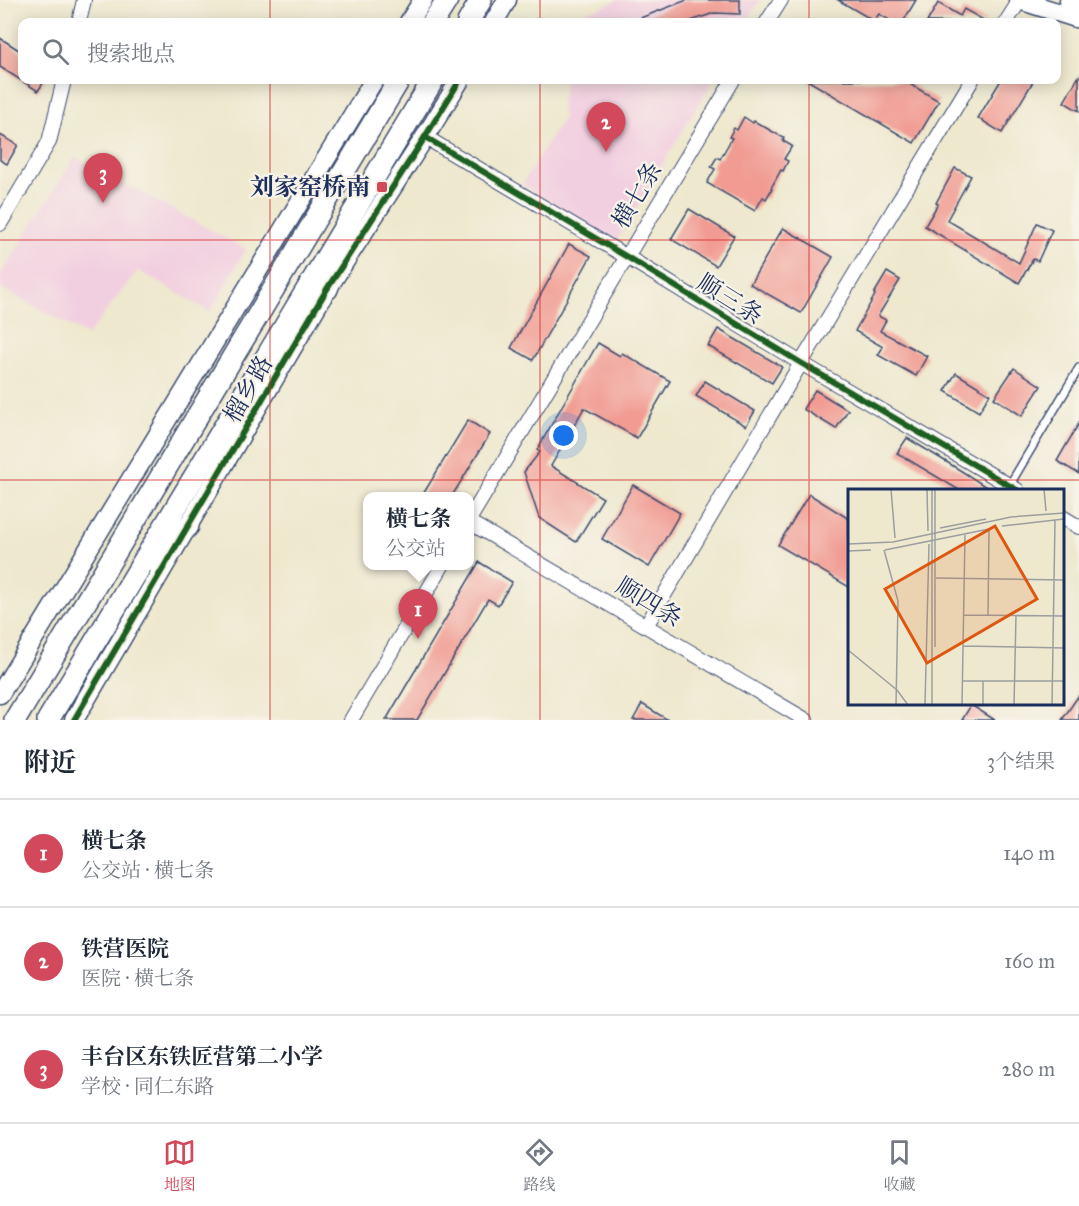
<!DOCTYPE html>
<html lang="zh">
<meta charset="utf-8">
<style>
body{margin:0;font-family:"IM FELL Great Primer","Noto Serif SC",serif;background:#f6f6f7;color:#1f2937}
.you{position:absolute;left:564px;top:436px;width:21px;height:21px;margin:-15px;border:4px solid #fff;border-radius:50%;background:#1a73e8;box-shadow:0 0 0 9px #1a73e833}
.badge{display:grid;place-items:center;width:39px;height:39px;border-radius:50%;background:#d1495b;color:#fff;font-size:20px;font-weight:700}
.pin{position:absolute;translate:-50% -50px;filter:drop-shadow(0 2px 3px #0008)}
.pin::after{content:'';position:absolute;top:32px;width:21px;height:18px;background:inherit;clip-path:polygon(0 0,100% 0,50% 100%)}
.popup{position:absolute;left:363px;top:492px;width:111px;height:78px;box-sizing:border-box;display:grid;place-content:center;border-radius:12px;background:#fff;filter:drop-shadow(0 2px 4px #0005);font-size:20px;white-space:nowrap;color:#747a83}
.popup b{font-size:22px;color:#1f2937}
.popup::after{content:'';position:absolute;left:50%;top:100%;margin-left:-12px;border:12px solid transparent;border-top-color:#fff}
.list{margin:0;padding:0;list-style:none}
h2{display:flex;justify-content:space-between;align-items:center;height:78px;margin:0;padding:0 24px;font-size:26px}
h2 small{font-size:20px;font-weight:400;color:#747a83}
.list li{display:grid;grid-template-columns:39px 1fr auto;gap:18px;align-items:center;box-sizing:border-box;height:108px;padding:0 24px;border-top:2px solid #e0e1e3}
.list b{display:block;font-size:22px;white-space:nowrap}
.list p{margin:0;font-size:20px;white-space:nowrap;color:#747a83}
.list em{font-size:20px;font-style:normal;color:#747a83}
.icon{flex:none;width:33px;height:33px;fill:none;stroke:currentColor;stroke-width:2;stroke-linecap:round;stroke-linejoin:round}
.map{position:relative;flex:none;width:1079px;height:720px;overflow:hidden}
.search{position:absolute;background:#fff;box-shadow:0 3px 15px #0003;left:18px;right:18px;top:18px;height:66px;display:flex;align-items:center;gap:15px;box-sizing:border-box;padding:0 21px;border-radius:12px;color:#747a83;font-size:22px}
.sheet{height:402px;background:#fff}
nav{display:flex;justify-content:space-around;align-items:center;box-sizing:border-box;height:84px;border-top:2px solid #e0e1e3;background:#fff;font-size:16px;color:#747a83}
nav a{display:grid;justify-items:center;gap:3px}
nav .on{color:#d1495b}
.map>svg:first-child{display:block}
</style>
<div class="map">
<svg width="1079" height="720" viewBox="0 0 1079 720">
<rect width="100%" height="100%" fill="#f7f3e8"/>
<filter id="ink" filterUnits="userSpaceOnUse"><feTurbulence type="fractalNoise" baseFrequency=".0167" numOctaves="2"/><feDisplacementMap in="SourceGraphic" scale="12" xChannelSelector="R" yChannelSelector="G"/><feConvolveMatrix kernelMatrix="1 2 1 2 8 2 1 2 1" color-interpolation-filters="sRGB"/></filter>
<filter id="wash" filterUnits="userSpaceOnUse"><feTurbulence type="fractalNoise" baseFrequency=".008" numOctaves="4" result="noise"/><feDisplacementMap in="SourceGraphic" scale="24" xChannelSelector="R" yChannelSelector="G"/><feGaussianBlur stdDeviation="1.35" result="paint"/><feColorMatrix in="noise" values="0 0 0 0 0 0 0 0 0 0 0 0 0 0 0 0 0 1.4 0 .05"/><feComposite in="paint" operator="in"/></filter>
<g filter="url(#wash)">
<rect width="100%" height="100%" fill="#eee8ce"/>
<g fill="#f2cfe0">
<path d="M618 0H760L747 22H571L576 14 600 8Z"/>
<path d="M565 80H713L616 242 522 185 563 118 561 104Z"/>
<path d="M75 157 246 249 210 312 138 270 88 335 0 288V275Z"/>
</g>
<g id="blocks">
<g fill="#f19b93">
<path d="M687 0H740V14L714 13 688 22H630Z"/>
<path d="M838 0H916L903 22H893L879 14 874 21Z"/>
<path d="M938 3 960 16 964 9 987 22H927Z"/>
<path d="M0 38 22 52V80H45L38 91 0 67Z"/>
<path d="M1079 76V111L1064 102Z"/>
<path d="M807 80H903L939 101 914 143Z"/>
<path d="M1001 80H1034L1002 133 978 118Z"/>
<path d="M744 117 753 123 754 121 768 129 784 138 783 141 792 146 784 159 788 161 783 171 781 170 771 188 772 189 766 199 763 197 755 211 707 183 715 169 711 167 717 157 720 159 732 138 729 137 734 128 737 130Z"/>
<path d="M0 135 18 145 7 164 0 160Z"/>
<path d="M955 168 971 176 947 220 1019 263 1037 223 1052 230 1038 261 1033 259 1019 283 925 226 938 204 936 203Z"/>
<path d="M689 209 734 236 716 266 671 239Z"/>
<path d="M783 228 833 257 801 313 750 284Z"/>
<path d="M569 244 591 256 533 360 511 348Z"/>
<path d="M887 272 900 280 878 316 886 320 880 331 927 356 916 376 878 355 883 347 855 331 875 295 874 294Z"/>
<path d="M718 329 782 367 772 383 708 346Z"/>
<path d="M598 343 620 356 622 353 670 381 637 438 584 408 551 466 603 498 576 542 539 518 524 472 540 452 537 450Z"/>
<path d="M1014 368 1041 386 1022 416 994 398Z"/>
<path d="M956 373 990 394 979 412 945 391Z"/>
<path d="M705 381 755 411 746 426 696 396Z"/>
<path d="M815 390 848 410 836 429 803 409Z"/>
<path d="M468 420 490 434 452 496H422Z"/>
<path d="M1079 423V474L1057 461Z"/>
<path d="M907 438 963 472 991 490H959L897 453Z"/>
<path d="M633 485 680 513 649 567 602 539Z"/>
<path d="M809 494 849 519V587L778 545Z"/>
<path d="M479 562 512 582 498 605 488 599 417 720H386Z"/>
<path d="M1079 695V720H1062Z"/>
<path d="M642 704 668 720H633Z"/>
<path d="M971 705 995 720H962Z"/>
</g>
</g>
</g>
<g filter="url(#ink)">
<use href="#blocks" fill-opacity="0" stroke="#3b4b6f" stroke-width="1.5"/>
<g fill="none" stroke-linecap="round" stroke-linejoin="round">
<g stroke="#3b4b6f" stroke-width="10">
<path id="lane" d="M1009 486 1079 368"/>
</g>
<g stroke="#3b4b6f" stroke-width="16">
<g id="street">
<path d="M79 22 84 0"/>
<path d="M767 22 781 0"/>
<path d="M1006 22 1020 0"/>
<path d="M425 137 627 257 801 363 1017 490"/>
<path d="M0 224 49 142 64 80"/>
<path d="M1062 517 1079 527"/>
<path d="M469 520 733 80"/>
<path d="M469 522 806 720"/>
<path d="M646 626 801 363 972 80"/>
<path d="M351 720 442 566"/>
</g>
</g>
<g stroke="#3b4b6f" stroke-width="21">
<g id="secondary">
<path d="M1019 0 1079 19"/>
<path d="M409 22 423 0"/>
<path d="M494 22 507 0"/>
<path d="M0 694 374 80"/>
<path d="M74 720 327 289 425 137 460 80"/>
</g>
</g>
<g stroke="#3b4b6f" stroke-width="24">
<g id="primary">
<path d="M433 22 447 0"/>
<path d="M468 22 481 0"/>
<path d="M327 289 341 250"/>
<path d="M153 561 188 526"/>
<path d="M15 720 399 80"/>
<path d="M48 720 433 80"/>
</g>
</g>
<g stroke="#3b4b6f" stroke-width="27">
<path id="highway" d="M1072 0 1079 5"/>
</g>
<use href="#lane" stroke="#fff" stroke-width="7"/>
<use href="#street" stroke="#fff" stroke-width="14"/>
<use href="#secondary" stroke="#fff" stroke-width="18"/>
<use href="#primary" stroke="#fff" stroke-width="21"/>
<use href="#highway" stroke="#fff" stroke-width="24"/>
<g stroke="#f7f3e8" stroke-width="10">
<g id="cycleway">
<path d="M425 137 627 257 801 363 1017 490"/>
<path d="M74 720 327 289 425 137 460 80"/>
</g>
</g>
<use href="#cycleway" stroke="#1b5e20" stroke-width="6"/>
</g>
</g>
<path fill="none" stroke="#d62828" stroke-width="1.5" stroke-opacity="0.55" d="M270 0V22M540 0V22M809 0V22M270 80V720M540 80V720M809 80V720M0 240H1079M0 480H1079"/>
<rect fill="#d1495b" stroke="#f7f3e8" stroke-width="2" x="376" y="181" width="12" height="12" rx="3"/>
<g text-anchor="middle" dominant-baseline="central" stroke-width="4.5" stroke-linejoin="round" paint-order="stroke">
<g font-size="24" font-weight="bold" fill="#1b2f5e" stroke="#f7f3e8" text-anchor="end">
<text x="370" y="187">刘家窑桥南</text>
</g>
<g font-size="24" fill="#1b2f5e" stroke="#f7f3e8">
<text transform="translate(637 195) rotate(-59)">横七条</text>
<text transform="translate(730 299) rotate(32)">顺三条</text>
<text transform="translate(248 389) rotate(-60)">榴乡路</text>
<text transform="translate(649 602) rotate(31)">顺四条</text>
</g>
</g>
<g transform="translate(848 489)">
<rect width="216" height="216" fill="#eee8ce"/>
<path fill="none" stroke="#9a9ea1" stroke-width="1.5" d="M43 0 47 49M79 0 80 42M196 0 198 22M154 37 216 30M92 39 138 30M0 55 45 53 163 28 216 24M36 61 50 112 48 216M37 61 141 40M0 62 23 61M88 89 216 91M115 126 216 127M140 126 141 40M115 157 216 159M87 158V0M0 161 49 201 60 216M114 192H216M77 216 81 55M84 216V0M114 216 117 46M135 216V192M166 216 168 126M204 216 207 31"/>
<path fill="#de5710" fill-opacity="0.15" stroke="#de5710" stroke-width="3" d="M147 37 189 110 79 174 37 100Z"/>
<rect width="216" height="216" fill="none" stroke="#1b2f5e" stroke-width="3"/>
</g>
</svg>
<div class="you"></div>
<div class="pin badge" style="left:418px;top:639px">1</div>
<div class="popup"><b>横七条</b>公交站</div>
<div class="pin badge" style="left:606px;top:152px">2</div>
<div class="pin badge" style="left:103px;top:203px">3</div>
<div class="search"><svg class="icon" aria-label="search" viewBox="0 0 24 24"><circle cx="10" cy="10" r="6"/><path d="M15 15l6 6"/></svg>搜索地点</div>
</div>
<section class="sheet">
<h2>附近<small>3个结果</small></h2>
<ul class="list">
<li><span class="badge">1</span><div><b>横七条</b><p>公交站 · 横七条</p></div><em>140 m</em></li>
<li><span class="badge">2</span><div><b>铁营医院</b><p>医院 · 横七条</p></div><em>160 m</em></li>
<li><span class="badge">3</span><div><b>丰台区东铁匠营第二小学</b><p>学校 · 同仁东路</p></div><em>280 m</em></li>
</ul>
</section>
<nav>
<a class="on"><svg class="icon" aria-label="map" viewBox="0 0 24 24"><path d="M3 6l6-2 6 2 6-2v14l-6 2-6-2-6 2zM9 4v14M15 6v14"/></svg>地图</a>
<a><svg class="icon" aria-label="directions" viewBox="0 0 24 24"><path d="M12 3l9 9-9 9-9-9zM9 14v-3h6M13 9l2 2-2 2"/></svg>路线</a>
<a><svg class="icon" aria-label="saved" viewBox="0 0 24 24"><path d="M7 4h10v16l-5-4-5 4z"/></svg>收藏</a>
</nav>
